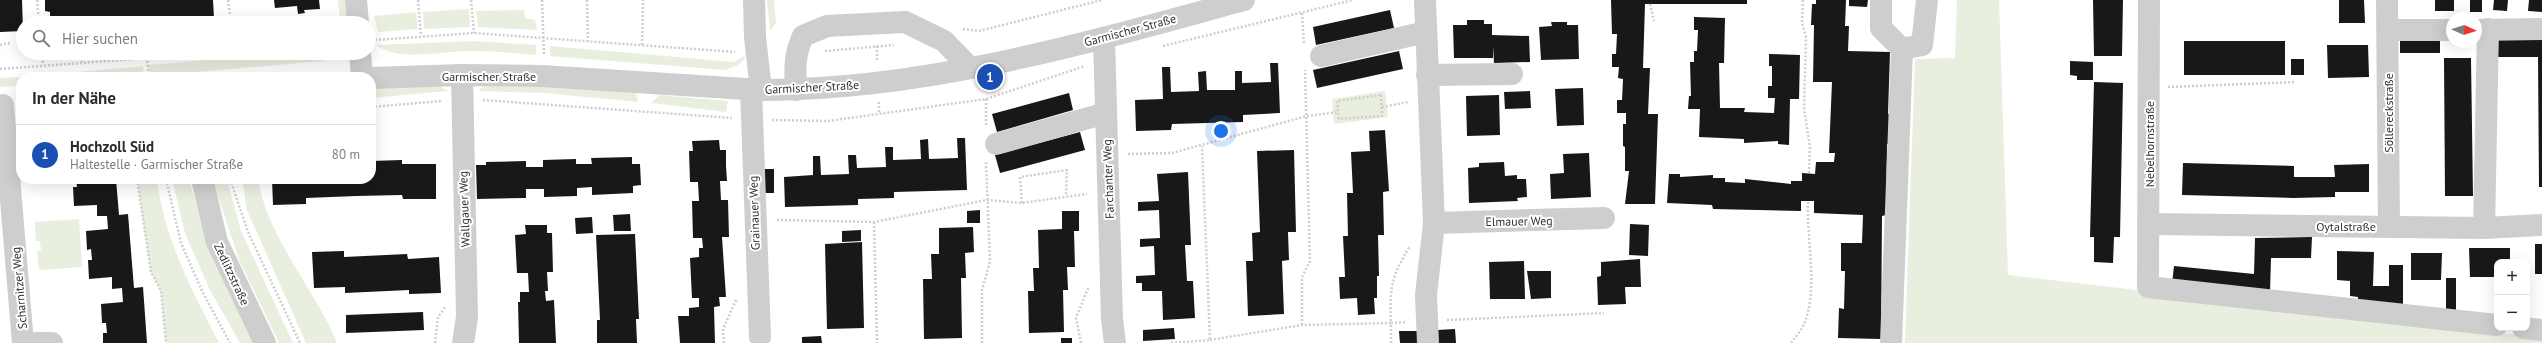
<!DOCTYPE html>
<html lang="de">
<meta charset="utf-8">
<style>
body{margin:0;font-family:"PT Sans",sans-serif;background:#f2f2f3;color:#2b2b33}
.controls{position:absolute;right:12px;bottom:12px;display:grid;overflow:hidden;border-radius:8px;box-shadow:0 4px 16px #0002}
.controls button{width:36px;height:36px;display:grid;place-items:center;padding:0;border:0;border-bottom:1px solid #e1e1e2;background:#fff;color:#2b2b33;font:20px sans-serif}
.compass{position:absolute;left:2446px;top:12px;width:36px;height:36px;border-radius:50%;background:#fff;box-shadow:0 4px 16px #0002;rotate:93deg}
.you{position:absolute;left:1221px;top:131px;width:14px;height:14px;margin:-10px;border:3px solid #fff;border-radius:50%;background:#1a73e8;box-shadow:0 0 0 6px #1a73e833}
.badge{display:grid;place-items:center;width:26px;height:26px;border-radius:50%;background:#1a73e8;color:#fff;font-size:13px;font-weight:700}
.pin{position:absolute;translate:-50% -50%;border:2px solid #fff;box-shadow:0 1px 4px #0006}
.list{margin:0;padding:0;list-style:none}
h2{display:flex;justify-content:space-between;align-items:center;height:52px;margin:0;padding:0 16px;font-size:17px}
h2 small{font-size:13px;font-weight:400;color:#7c7c81}
.list li{display:grid;grid-template-columns:26px 1fr auto;gap:12px;align-items:center;box-sizing:border-box;height:60px;padding:0 16px;border-top:1px solid #e1e1e2}
.list b{display:block;font-size:15px;white-space:nowrap}
.list p{margin:0;font-size:13px;white-space:nowrap;color:#7c7c81}
.list em{font-size:13px;font-style:normal;color:#7c7c81}
.icon{flex:none;width:22px;height:22px;fill:none;stroke:currentColor;stroke-width:2;stroke-linecap:round;stroke-linejoin:round}
.map{position:relative;flex:none;width:2542px;height:343px;overflow:hidden}
.search{position:absolute;background:#fff;box-shadow:0 4px 16px #0002;left:16px;top:16px;width:360px;height:44px;display:flex;align-items:center;gap:10px;box-sizing:border-box;padding:0 14px;border-radius:22px;color:#7c7c81;font-size:15px}
.panel{position:absolute;background:#fff;box-shadow:0 4px 16px #0002;left:16px;top:72px;width:360px;height:112px;border-radius:16px}
.map>svg:first-child{display:block}
</style>
<div class="map">
<svg width="2542" height="343" viewBox="0 0 2542 343">
<rect width="100%" height="100%" fill="#fff"/>
<g fill="#e8efdf">
<path d="M338 0H347L349 23H340Z"/>
<path d="M767 0H774L776 23 770 31Z"/>
<path d="M1957 0H1999L2008 275 2542 338V343H1905L1915 59 1955 58Z"/>
<path d="M469 9 470 27 424 29 423 12Z"/>
<path d="M524 10 525 18 535 20 537 30 478 27 476 11Z"/>
<path d="M416 12 418 29 378 32 374 16Z"/>
<path d="M474 41 536 45V55C514 53 493 51 471 51 444 51 397 62 376 45Z"/>
<path d="M550 46 734 62 746 55C742 65 734 67 724 70L550 56Z"/>
<path d="M286 53H339L323 61 150 76 149 65Z"/>
<path d="M143 66 144 76 21 77Z"/>
<path d="M21 77V86L0 87V78Z"/>
<path d="M489 82 636 92 638 102 546 93 478 91Z"/>
<path d="M434 83 448 91 371 98V88Z"/>
<path d="M1385 91 1388 117 1334 124 1332 99Z"/>
<path d="M659 95 728 101 726 112 652 103Z"/>
<path d="M137 179H157C164 239 192 290 219 343H166L161 291 151 272Z"/>
<path d="M172 179H189L209 249 255 343H240L209 288 185 233Z"/>
<path d="M212 179H227L241 231 293 343H279L240 262Z"/>
<path d="M242 179H258C268 240 315 288 337 343H306L247 210Z"/>
<path d="M79 219 82 267 39 270 37 251H41L40 241H36L35 222Z"/>
</g>
<g fill="#181818">
<path d="M0 0H22L23 31 0 32Z"/>
<path d="M45 0H213L214 18 197 22V20L165 22V20H149L150 23H50V12L45 11Z"/>
<path d="M274 0H319L320 9 304 10 305 13 298 14 297 6 275 8Z"/>
<path d="M1611 0H1747V4H1645L1643 68H1650L1648 114H1658L1655 204H1625L1629 171H1625V147L1623 146V124H1626V113H1617V100H1622L1623 79 1618 78 1619 67H1612V54H1616L1617 34H1612Z"/>
<path d="M1816 0H1846L1845 26H1849L1848 51 1890 52 1888 114H1891L1890 144H1887L1886 215 1882 216 1881 339 1838 338 1839 308 1844 309 1845 271H1841V243H1862L1863 215 1814 213V201H1801V211L1713 209 1712 205 1667 203 1669 174H1680V177L1713 175V178H1725V182L1745 183V179L1791 184V181H1802V173L1815 174 1816 162H1834L1835 153H1829L1832 82H1813L1814 25H1811L1812 4H1816Z"/>
<path d="M1849 0H1868L1867 7 1849 6Z"/>
<path d="M2093 0H2123L2122 56H2094Z"/>
<path d="M2339 0H2364L2365 23H2339Z"/>
<rect x="2435" y="0" width="19" height="11"/>
<rect x="2470" y="0" width="12" height="12"/>
<path d="M2494 0H2508L2507 11 2493 10Z"/>
<path d="M2529 0H2542V12L2528 11Z"/>
<path d="M1390 10 1394 28 1316 45 1313 27Z"/>
<path d="M1694 17 1725 18 1724 63H1719L1720 108H1745L1744 112 1774 113 1775 98H1768V86H1772V66H1769V54L1800 55 1799 99H1790L1789 145 1778 144V141L1744 143V139L1699 137 1700 109H1688L1689 96H1691L1690 62H1694V51H1697L1698 30H1694Z"/>
<path d="M1467 20H1484V24H1492V35L1529 36 1530 62 1494 63 1493 46V58H1454L1453 25H1467Z"/>
<path d="M1551 22H1567V25H1578L1579 59 1541 60 1539 27 1552 26Z"/>
<rect x="2400" y="37" width="40" height="16"/>
<path d="M2495 39H2542V187H2539L2538 57H2495Z"/>
<rect x="2184" y="41" width="101" height="34"/>
<path d="M2327 45H2368L2369 77 2328 78Z"/>
<path d="M1399 51 1403 69 1317 88 1313 70Z"/>
<path d="M2444 58H2471L2473 196H2445Z"/>
<rect x="2291" y="59" width="13" height="16"/>
<path d="M2070 61 2093 62V80H2077V76L2070 75Z"/>
<path d="M1270 63H1278L1280 113 1243 115V122L1172 124 1171 130 1136 131 1135 100 1163 99 1162 67H1170L1171 92 1199 91 1198 72 1206 71 1207 90H1235V71H1242V83L1271 82Z"/>
<path d="M2094 82 2123 83 2120 237H2114L2113 263 2094 262V237H2090Z"/>
<path d="M1583 88 1584 125 1557 126 1555 89Z"/>
<path d="M1530 91 1531 108 1505 109 1504 92Z"/>
<path d="M1069 93 1073 110 997 132 992 114Z"/>
<path d="M1499 95 1500 135 1467 136 1466 96Z"/>
<path d="M1385 130 1389 191 1383 192 1384 235H1378L1379 276H1377V298H1374L1375 314 1358 315 1357 298 1340 299 1339 277H1345L1343 236H1348L1347 193H1353L1351 152 1370 151 1369 131Z"/>
<path d="M1080 132 1085 150 1000 173 995 155Z"/>
<path d="M957 138H965L967 190 894 192V198L858 199V205L785 207 784 177 813 175V156H820L821 175 849 174 848 155H856L857 168 886 167 885 147H893V160L921 159 920 140 928 139 929 159 958 158Z"/>
<path d="M719 140 720 150H726V166L727 181H720L721 200H728L729 237H722L726 297H719L720 306 714 307 715 343H680L678 316H689V308L699 307V298H692L690 258 699 257V248H703L702 238H693L692 201H699L698 182H690L689 151H693L692 141Z"/>
<path d="M1294 150 1296 232H1288L1289 260 1282 261 1284 314 1248 316 1246 261H1253L1252 233 1260 232 1257 151Z"/>
<path d="M1589 153 1591 197 1551 199 1550 174 1564 173 1563 154Z"/>
<path d="M632 157V164H640L641 185 633 186V193L592 195V187L577 188V196L544 197V189H526V198L477 199 476 165H486V162L526 161V167H543V160L576 159V164H592L591 158Z"/>
<path d="M402 160V164H436V199H403L402 195 356 196 306 198V204L273 205 272 179H371V161Z"/>
<path d="M1504 162 1505 176 1517 175V179H1526L1527 197 1517 198 1518 201 1469 203 1468 168 1479 167V163Z"/>
<path d="M2183 163 2294 166V177H2335L2334 165 2369 164V192H2335V197L2293 198 2182 195Z"/>
<rect x="764" y="169" width="10" height="24"/>
<path d="M1188 172 1191 245H1185L1187 281H1193L1195 318 1163 320 1162 291H1142V283H1136V276L1155 275 1154 246 1140 247V239L1160 238 1159 210 1138 211V202L1159 201 1157 174Z"/>
<path d="M76 179H116L119 215 128 214 134 288 143 287 147 343H103V333H107L106 323H102L101 304 123 302 122 288 112 289V277L89 279 88 260H92L91 249 87 250 86 231 108 229 107 216H97V205L74 206 73 187H77Z"/>
<path d="M980 210V223H967V211Z"/>
<path d="M1062 211H1079V231H1074L1075 267H1067L1068 290H1063L1064 332 1029 333 1028 291H1034L1033 268H1039L1038 230 1062 229Z"/>
<path d="M630 214 631 231H614L613 215Z"/>
<path d="M592 217 593 233 576 234 575 218Z"/>
<path d="M1630 224 1649 225 1648 256 1629 255Z"/>
<path d="M525 225H547V233H552L553 272H547L548 291H545L546 301 554 300 556 343H519L518 302H520V292H529L528 273H517L515 235 526 234Z"/>
<path d="M973 227 974 252 965 253 966 278H961L962 338 924 339 923 279H932L931 254H939V228Z"/>
<path d="M861 230V241L842 242V231Z"/>
<path d="M635 234 639 319H636L637 343H597V320H600L596 235Z"/>
<path d="M2312 237 2311 258H2271L2270 293 2172 284 2174 266 2254 274 2255 238Z"/>
<path d="M862 242 864 328 827 329 825 244Z"/>
<rect x="2535" y="244" width="7" height="30"/>
<path d="M2469 248H2510V262H2497V277H2470Z"/>
<path d="M344 251V257L407 254 408 259 439 257 441 293 409 294V290L345 293V287L314 288 312 252Z"/>
<path d="M2337 251 2374 252 2373 286H2389V265H2403V307L2357 308 2358 297 2350 296V281L2337 280Z"/>
<path d="M2411 253H2442L2441 280H2411Z"/>
<path d="M1640 259 1641 287H1625L1626 304 1598 305 1597 277 1601 276V262Z"/>
<path d="M1524 261 1525 299H1490L1489 262Z"/>
<path d="M1527 271H1551V298L1531 299Z"/>
<rect x="2446" y="278" width="10" height="33"/>
<rect x="2495" y="302" width="2" height="16"/>
<path d="M423 312 424 330 346 333V315Z"/>
<path d="M1174 328 1175 339 1143 341V330Z"/>
<path d="M1455 329 1456 343H1438L1437 330Z"/>
<path d="M1399 331H1418L1419 343H1400Z"/>
<path d="M821 336 822 343H802V337Z"/>
<rect x="1061" y="338" width="11" height="5"/>
</g>
<g fill="none" stroke-linecap="round" stroke-linejoin="round">
<g stroke="#cecece" stroke-width="2.5" stroke-dasharray="2 2" stroke-linecap="butt">
<path d="M37 0 39 23"/>
<path d="M228 0 231 23"/>
<path d="M418 0 421 36"/>
<path d="M471 0 474 33"/>
<path d="M542 0 544 55"/>
<path d="M587 0 588 41"/>
<path d="M1803 0 1802 23 1806 37 1804 108 1810 147 1809 174"/>
<path d="M1650 4 1654 21"/>
<path d="M1302 13 1304 45"/>
<path d="M963 29 979 31 1102 0"/>
<path d="M375 40 474 33 735 52"/>
<path d="M0 45 10 43"/>
<path d="M642 45 643 0"/>
<path d="M877 46V61"/>
<path d="M1163 46 1353 0"/>
<path d="M825 51 894 45"/>
<path d="M42 53 43 65"/>
<path d="M81 53 82 62"/>
<path d="M147 57 149 77"/>
<path d="M0 69 216 53"/>
<path d="M2168 87 2296 82"/>
<path d="M1381 95 1382 116 1339 119 1337 101Z"/>
<path d="M986 99V127"/>
<path d="M483 100 732 118"/>
<path d="M879 102V114"/>
<path d="M371 107 442 101"/>
<path d="M1382 107 1409 102"/>
<path d="M772 120 828 121 986 99 1085 66"/>
<path d="M1128 154 1172 153 1307 116 1339 112"/>
<path d="M137 179 151 272 161 291 166 343"/>
<path d="M166 179 181 243 202 291 230 343"/>
<path d="M230 179 248 232 300 343"/>
<path d="M1022 203 1020 177 1067 170 1066 196"/>
<path d="M777 220 874 222 987 200 1022 203 1087 194"/>
<path d="M874 222 877 343"/>
<path d="M1447 320 1604 313"/>
<path d="M1302 325V277L1310 261 1305 70"/>
<path d="M1210 340 1302 325 1391 323C1389 287 1392 276 1410 246"/>
<path d="M435 343 438 317 446 306"/>
<path d="M724 343 723 329 737 298"/>
<path d="M982 343V290L990 262 986 162"/>
<path d="M1081 343 1076 318 1089 286"/>
<path d="M1171 343 1210 340 1202 146"/>
<path d="M1391 343V323L1406 322"/>
<path d="M1791 343C1795 338 1799 333 1802 328 1820 294 1806 239 1808 201"/>
</g>
<g stroke="#cecece" stroke-width="22">
<path d="M356 0 358 23"/>
<path d="M754 0 755 37 761 90"/>
<path d="M1425 0 1434 223 1426 295 1428 343"/>
<path d="M1881 0V28L1902 49 1891 343"/>
<path d="M2149 0 2148 287 2497 325"/>
<path d="M2387 0 2389 226"/>
<path d="M2388 30H2452"/>
<path d="M2476 30 2542 29"/>
<path d="M1104 38 1112 319 1115 343"/>
<path d="M1902 49 1922 45 1927 0"/>
<path d="M360 53 362 77"/>
<path d="M1321 56 1426 32"/>
<path d="M462 75 467 317 463 343"/>
<path d="M1427 75 1512 74"/>
<path d="M371 78 462 75 542 76 761 90C926 90 1087 43 1244 0"/>
<path d="M751 89 760 337"/>
<path d="M796 90C795 70 794 55 803 36L827 26 905 22 944 41 970 68"/>
<path d="M3 105 23 343"/>
<path d="M996 144 1106 113"/>
<path d="M202 179 217 242 265 343"/>
<path d="M1434 223 1604 218"/>
<path d="M2150 224 2484 228 2542 225"/>
<path d="M2484 228 2488 29"/>
<path d="M2523 328 2542 330"/>
<path d="M37 343H52"/>
</g>
</g>
<g text-anchor="middle" dominant-baseline="central" stroke-width="4" stroke-linejoin="round" paint-order="stroke">
<g font-size="12" fill="#313131" stroke="#fff">
<text transform="translate(1130 30) rotate(-15)">Garmischer Straße</text>
<text x="489" y="76">Garmischer Straße</text>
<text transform="translate(812 87) rotate(-3)">Garmischer Straße</text>
<text transform="translate(2388 113) rotate(-90)">Söllereckstraße</text>
<text transform="translate(2149 144) rotate(-90)">Nebelhornstraße</text>
<text transform="translate(1108 179) rotate(-92)">Farchanter Weg</text>
<text transform="translate(464 209) rotate(-92)">Wallgauer Weg</text>
<text transform="translate(754 213) rotate(-92)">Grainauer Weg</text>
<text transform="translate(1519 221) rotate(-1)">Elmauer Weg</text>
<text x="2346" y="226">Oytalstraße</text>
<text transform="translate(232 274) rotate(65)">Zedlitzstraße</text>
<text transform="translate(19 288) rotate(-95)">Scharnitzer Weg</text>
</g>
</g>
</svg>
<div class="controls">
<button>+</button>
<button>−</button>
</div>
<svg class="compass" viewBox="-18 -18 36 36"><path d="M0-13l5 13h-10z" fill="#e53935"/><path d="M0 13l5-13h-10z" fill="#7c7c81"/></svg>
<div class="you"></div>
<div class="pin badge" style="left:990px;top:77px;background:#1a4fb4">1</div>
<div class="search"><svg class="icon" aria-label="search" viewBox="0 0 24 24"><circle cx="10" cy="10" r="6"/><path d="M15 15l6 6"/></svg>Hier suchen</div>
<section class="panel">
<h2>In der Nähe<small></small></h2>
<ul class="list">
<li><span class="badge" style="background:#1a4fb4">1</span><div><b>Hochzoll Süd</b><p>Haltestelle · Garmischer Straße</p></div><em>80 m</em></li>
</ul>
</section>
</div>
